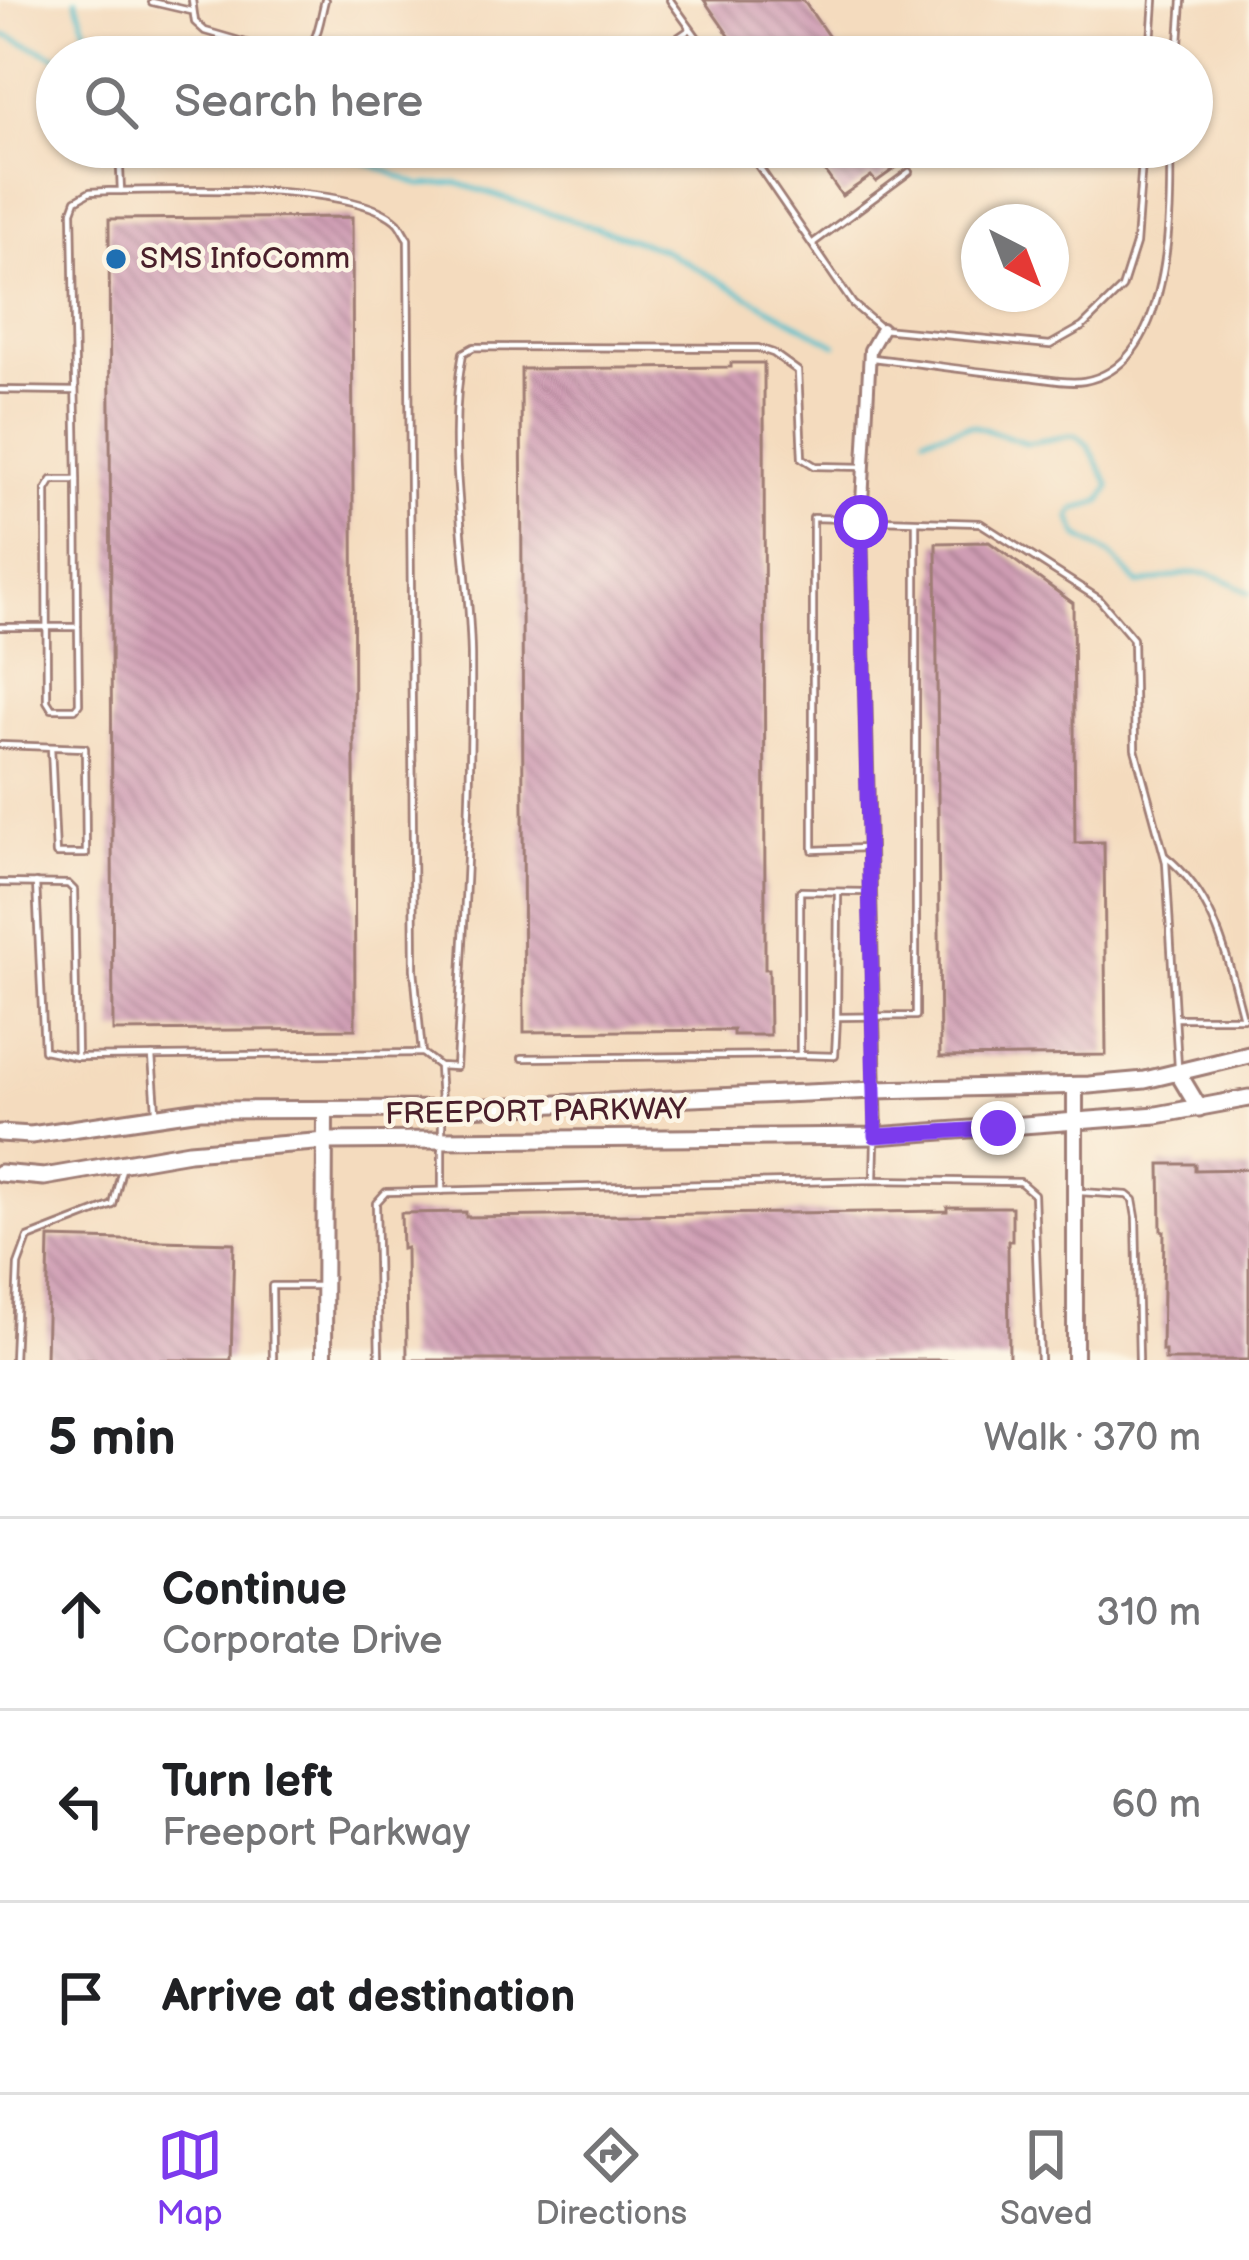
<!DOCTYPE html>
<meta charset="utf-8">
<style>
body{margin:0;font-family:"Balsamiq Sans",sans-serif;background:#f2f2f2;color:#202124}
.compass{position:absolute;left:961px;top:204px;width:108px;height:108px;border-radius:50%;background:#fff;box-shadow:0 3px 9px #0004;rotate:138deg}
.stop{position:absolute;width:36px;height:36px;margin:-27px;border:9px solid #7c3aed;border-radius:50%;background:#fff}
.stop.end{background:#7c3aed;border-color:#fff;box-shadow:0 3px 12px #0008}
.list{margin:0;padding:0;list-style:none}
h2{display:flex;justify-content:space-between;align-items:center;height:156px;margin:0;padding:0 48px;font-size:51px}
h2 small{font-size:39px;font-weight:400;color:#757577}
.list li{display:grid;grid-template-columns:78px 1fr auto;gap:36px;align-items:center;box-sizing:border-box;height:192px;padding:0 48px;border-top:3px solid #e0e0e0}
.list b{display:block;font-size:45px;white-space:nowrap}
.list p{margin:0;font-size:39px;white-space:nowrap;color:#757577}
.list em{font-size:39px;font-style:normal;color:#757577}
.icon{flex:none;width:66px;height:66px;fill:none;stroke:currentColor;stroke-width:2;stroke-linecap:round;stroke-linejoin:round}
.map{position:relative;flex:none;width:1249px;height:1360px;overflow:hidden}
.search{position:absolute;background:#fff;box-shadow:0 3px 9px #0004;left:36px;right:36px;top:36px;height:132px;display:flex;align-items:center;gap:30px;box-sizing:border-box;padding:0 42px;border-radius:66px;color:#757577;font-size:45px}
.sheet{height:732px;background:#fff}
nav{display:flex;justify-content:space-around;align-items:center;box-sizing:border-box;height:168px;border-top:3px solid #e0e0e0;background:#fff;font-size:33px;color:#757577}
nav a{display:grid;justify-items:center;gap:6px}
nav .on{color:#7c3aed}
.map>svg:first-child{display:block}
</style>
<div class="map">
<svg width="1249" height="1360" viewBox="0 0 1249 1360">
<defs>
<pattern id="building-back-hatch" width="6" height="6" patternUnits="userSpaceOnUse" patternTransform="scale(3)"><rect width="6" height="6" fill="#cf9db4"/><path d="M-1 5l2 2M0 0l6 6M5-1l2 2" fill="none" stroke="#aa7f93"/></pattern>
</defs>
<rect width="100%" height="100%" fill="#fcf5e5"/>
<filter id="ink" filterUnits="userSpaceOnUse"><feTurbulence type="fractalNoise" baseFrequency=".00833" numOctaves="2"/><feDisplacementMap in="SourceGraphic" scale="24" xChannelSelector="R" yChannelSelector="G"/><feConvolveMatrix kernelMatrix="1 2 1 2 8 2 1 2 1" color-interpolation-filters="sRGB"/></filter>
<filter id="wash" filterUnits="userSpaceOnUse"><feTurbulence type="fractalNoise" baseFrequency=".004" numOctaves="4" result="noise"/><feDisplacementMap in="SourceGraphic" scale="48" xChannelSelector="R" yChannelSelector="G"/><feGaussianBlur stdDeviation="2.7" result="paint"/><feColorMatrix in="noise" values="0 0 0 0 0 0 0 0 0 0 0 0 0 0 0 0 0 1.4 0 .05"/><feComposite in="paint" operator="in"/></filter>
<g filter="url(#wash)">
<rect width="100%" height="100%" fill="#f4dbbe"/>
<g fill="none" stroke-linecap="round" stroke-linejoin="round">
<g stroke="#53bfcc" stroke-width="4.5">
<path d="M76 0 95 57"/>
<path d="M5 35 57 57"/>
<path d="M319 147 353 157 420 185 457 183 662 249 836 345"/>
<path d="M925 436 971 425 1027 443 1076 435 1088 445 1110 486 1101 501 1074 510 1070 517 1078 536 1111 555 1138 584C1194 575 1197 561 1249 593"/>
</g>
</g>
<g id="blocks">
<g fill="url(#building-back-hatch)">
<path d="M704 0H803L843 57H744Z"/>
<path d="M808 147H899L908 159 876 182 871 176 842 196Z"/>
<path d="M352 217 355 1029 113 1031 109 219Z"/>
<path d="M731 363H764L765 969H769L770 1035H733V1030L524 1032 521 369 731 367Z"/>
<path d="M989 542 1073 603 1075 843 1104 842 1106 1055 940 1057 936 543Z"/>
<path d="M1160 1164H1195V1170L1249 1169V1360H1165V1351H1162L1164 1231 1161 1230Z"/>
<path d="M947 1207H1012V1241H1008L1009 1360H407L406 1248 402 1249 401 1213 466 1212V1217L947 1211Z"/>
<path d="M49 1238 234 1243 231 1360H46Z"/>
</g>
</g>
</g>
<g filter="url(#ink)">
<use href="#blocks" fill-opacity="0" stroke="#9f7d74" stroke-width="3"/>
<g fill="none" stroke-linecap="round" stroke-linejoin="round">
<g stroke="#9f7d74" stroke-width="10">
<g id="service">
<path d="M192 0 195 22 205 31 294 57"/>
<path d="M670 0 711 57"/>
<path d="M152 2 191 11"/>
<path d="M296 57C319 47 319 22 325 0"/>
<path d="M669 57 663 48 689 30"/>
<path d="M1150 57 1154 0"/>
<path d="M1178 57 1182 0"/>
<path d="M119 147 121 191"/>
<path d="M750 147 753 158 853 304 882 329 1050 345 1082 327 1122 288 1136 244 1143 147"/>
<path d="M119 153 218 152"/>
<path d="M813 243 909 172"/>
<path d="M873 358C925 364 977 372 1029 377 1046 379 1068 384 1084 381 1173 365 1171 213 1170 147"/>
<path d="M0 390 75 391"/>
<path d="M77 480 78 625"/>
<path d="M0 627H78L79 704 75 709H52L47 701 46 490 52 480H77L72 211 76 200 90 192 109 191C171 191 355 180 398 223 402 228 404 234 408 239L414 969 422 1053 439 1066 456 1067C464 930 472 792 471 654 469 554 444 452 463 353L474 347 758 348 773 353 798 371 802 458 815 466 864 467"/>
<path d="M0 745 85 748 86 854H56L51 747"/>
<path d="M866 848 813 850V518L980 523 1099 599 1133 639 1135 749 1166 862 1178 1067"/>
<path d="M1165 856C1216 896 1227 958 1243 1018H1175"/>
<path d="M0 883 68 884 74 890 77 1057 422 1053"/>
<path d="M36 883 44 1050 77 1057"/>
<path d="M865 892 800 891V1055L835 1056 837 1017 916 1016V523"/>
<path d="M837 1017 838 892"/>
<path d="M152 1056 156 1110"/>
<path d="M522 1058 800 1055"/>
<path d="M439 1066 441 1103"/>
<path d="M442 1114V1191"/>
<path d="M874 1178 875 1142"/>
<path d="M1080 1192 1127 1195 1133 1200 1136 1217 1139 1360"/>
<path d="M14 1360 18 1265 28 1238 113 1205 122 1169"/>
<path d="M273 1360 272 1286H318"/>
<path d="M379 1360 376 1203 386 1192 874 1180 1020 1182 1034 1194 1040 1360"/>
</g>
</g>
<g stroke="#9f7d74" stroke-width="16">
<path id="minor" d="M876 1136 861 522 870 350 882 329"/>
</g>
<g stroke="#9f7d74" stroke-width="20">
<g id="tertiary">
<path d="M1075 1085V1360"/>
<path d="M324 1360 325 1110"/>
</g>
</g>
<g stroke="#9f7d74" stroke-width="21">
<g id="secondary">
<path d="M1178 1073 1199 1108"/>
<path d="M0 1133 31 1135 200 1110 442 1109 875 1090 1089 1085 1145 1080 1249 1055"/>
<path d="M0 1173 44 1177 189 1152 327 1141 876 1136 1157 1115 1249 1098"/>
</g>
</g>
<use href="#service" stroke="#fff" stroke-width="4.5"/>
<use href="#minor" stroke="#fff" stroke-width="10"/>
<use href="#tertiary" stroke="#fff" stroke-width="14"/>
<use href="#secondary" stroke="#fff" stroke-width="15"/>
</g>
</g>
<g fill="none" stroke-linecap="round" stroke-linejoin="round" filter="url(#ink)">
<path stroke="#7c3aed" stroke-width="15" d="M861 522 875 1136 998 1128"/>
</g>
<circle fill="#1f6fb2" stroke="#fcf5e5" stroke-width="4.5" cx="116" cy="259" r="12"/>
<g text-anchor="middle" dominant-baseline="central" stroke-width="9" stroke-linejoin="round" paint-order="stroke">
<g font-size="30" fill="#4a1f2b" stroke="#fcf5e5" text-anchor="start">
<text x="140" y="259">SMS InfoComm</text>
</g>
<g font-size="30" fill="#4a1f2b" stroke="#fcf5e5">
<text transform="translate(536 1112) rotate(-1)">FREEPORT PARKWAY</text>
</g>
</g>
</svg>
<svg class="compass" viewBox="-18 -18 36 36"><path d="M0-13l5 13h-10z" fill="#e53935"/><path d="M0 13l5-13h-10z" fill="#757577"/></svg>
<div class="stop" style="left:861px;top:522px"></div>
<div class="stop end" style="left:998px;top:1128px"></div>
<div class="search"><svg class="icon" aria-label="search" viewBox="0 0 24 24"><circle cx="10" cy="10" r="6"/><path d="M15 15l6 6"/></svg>Search here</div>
</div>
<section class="sheet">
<h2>5 min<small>Walk · 370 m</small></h2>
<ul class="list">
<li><svg class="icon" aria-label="ahead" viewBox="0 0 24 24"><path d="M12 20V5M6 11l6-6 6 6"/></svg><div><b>Continue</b><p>Corporate Drive</p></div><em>310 m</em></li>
<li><svg class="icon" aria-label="left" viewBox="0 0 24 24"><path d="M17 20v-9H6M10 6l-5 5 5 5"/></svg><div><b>Turn left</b><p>Freeport Parkway</p></div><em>60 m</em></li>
<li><svg class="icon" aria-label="arrive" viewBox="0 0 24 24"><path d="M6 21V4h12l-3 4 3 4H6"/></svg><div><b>Arrive at destination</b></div></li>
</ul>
</section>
<nav>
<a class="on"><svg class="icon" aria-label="map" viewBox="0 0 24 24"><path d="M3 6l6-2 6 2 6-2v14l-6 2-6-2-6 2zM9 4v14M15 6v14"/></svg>Map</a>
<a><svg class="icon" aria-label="directions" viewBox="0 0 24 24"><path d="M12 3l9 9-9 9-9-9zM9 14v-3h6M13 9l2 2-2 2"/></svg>Directions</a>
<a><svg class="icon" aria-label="saved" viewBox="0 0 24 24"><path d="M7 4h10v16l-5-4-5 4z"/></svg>Saved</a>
</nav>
